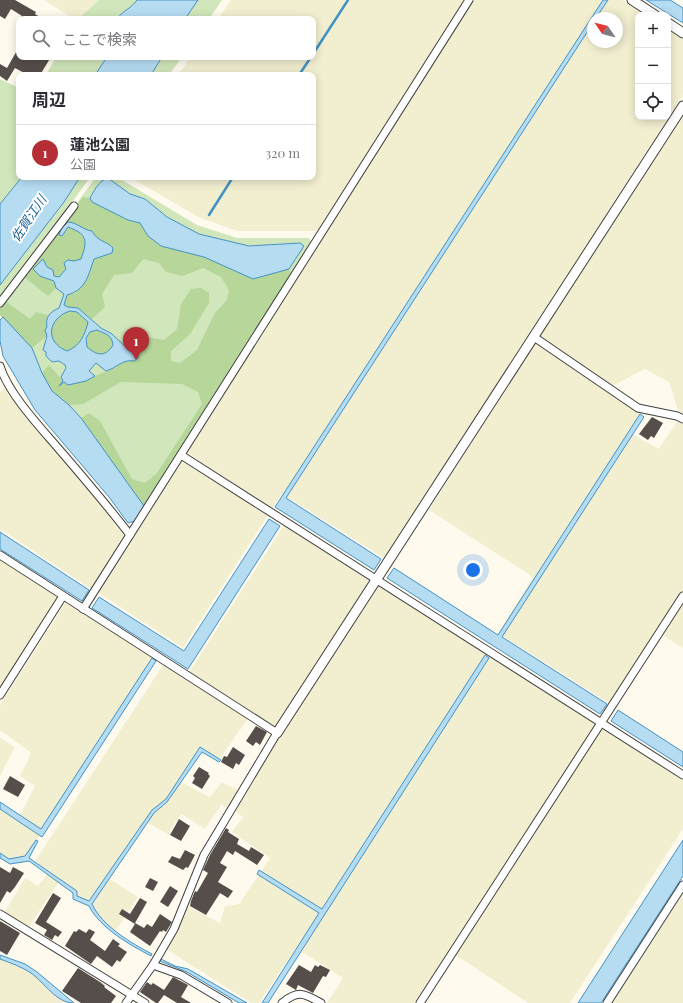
<!DOCTYPE html>
<html lang="ja">
<meta charset="utf-8">
<style>
body{margin:0;font-family:"Playfair Display","Noto Sans JP",serif;background:#f7f7f7;color:#2b2b33}
.controls{position:absolute;right:12px;top:12px;display:grid;overflow:hidden;border-radius:8px;box-shadow:0 2px 10px #0003}
.controls button{width:36px;height:36px;display:grid;place-items:center;padding:0;border:0;border-bottom:1px solid #e1e1e2;background:#fff;color:#2b2b33;font:20px sans-serif}
.compass{position:absolute;left:587px;top:12px;width:36px;height:36px;border-radius:50%;background:#fff;box-shadow:0 2px 10px #0003;rotate:305deg}
.you{position:absolute;left:473px;top:570px;width:14px;height:14px;margin:-10px;border:3px solid #fff;border-radius:50%;background:#1a73e8;box-shadow:0 0 0 6px #1a73e833}
.badge{display:grid;place-items:center;width:26px;height:26px;border-radius:50%;background:#b52e35;color:#fff;font-size:13px;font-weight:700}
.pin{position:absolute;translate:-50% -33px;filter:drop-shadow(0 1px 2px #0008)}
.pin::after{content:'';position:absolute;top:21px;width:14px;height:12px;background:inherit;clip-path:polygon(0 0,100% 0,50% 100%)}
.list{margin:0;padding:0;list-style:none}
h2{display:flex;justify-content:space-between;align-items:center;height:52px;margin:0;padding:0 16px;font-size:17px}
h2 small{font-size:13px;font-weight:400;color:#7c7c81}
.list li{display:grid;grid-template-columns:26px 1fr auto;gap:12px;align-items:center;box-sizing:border-box;height:56px;padding:0 16px;border-top:1px solid #e1e1e2}
.list b{display:block;font-size:15px;white-space:nowrap}
.list p{margin:0;font-size:13px;white-space:nowrap;color:#7c7c81}
.list em{font-size:13px;font-style:normal;color:#7c7c81}
.icon{flex:none;width:22px;height:22px;fill:none;stroke:currentColor;stroke-width:2;stroke-linecap:round;stroke-linejoin:round}
.map{position:relative;flex:none;width:683px;height:1003px;overflow:hidden}
.search{position:absolute;background:#fff;box-shadow:0 2px 10px #0003;left:16px;top:16px;width:300px;height:44px;display:flex;align-items:center;gap:10px;box-sizing:border-box;padding:0 14px;border-radius:8px;color:#7c7c81;font-size:15px}
.panel{position:absolute;background:#fff;box-shadow:0 2px 10px #0003;left:16px;top:72px;width:300px;height:108px;border-radius:8px}
.map>svg:first-child{display:block}
</style>
<div class="map">
<svg width="683" height="1003" viewBox="0 0 683 1003">
<rect width="100%" height="100%" fill="#fefbee"/>
<g fill="#f2efd0" fill-rule="evenodd">
<path d="M44 0H99L78 19H74Z"/>
<path d="M231 0H464L317 231H237L198 217 130 177H313V75H178L191 57H313V19H218Z"/>
<path d="M474 0H622L645 15H638V117H668V30L683 39V95L384 558 282 494 272 508 186 452ZM593 18H617V42H593Z"/>
<path d="M683 115V416L679 414 669 382 645 369 612 386 538 338Z"/>
<path d="M536 342 643 414 632 434 659 449 678 420 683 423V591L610 704 498 633 533 577 429 510Z"/>
<path d="M6 385 105 508 125 536 91 589 0 529V392Z"/>
<path d="M181 461 268 515 183 648 99 593Z"/>
<path d="M284 525 370 580 275 727 189 672Z"/>
<path d="M0 559 60 597 0 689Z"/>
<path d="M380 585 597 724 417 1003H327L343 978 296 948 259 1003H251L166 949 187 906 220 923 225 906 239 904 270 858 232 832 243 817 234 810 279 737Z"/>
<path d="M66 602 155 657 42 832 27 858 12 863 0 855V806L19 817 35 786 20 776 30 756V752L0 730V705Z"/>
<path d="M683 602V648L662 635Z"/>
<path d="M163 665 249 717 219 760 202 750 181 782 210 797 222 782 238 790 228 808 221 805 205 829 181 814 168 834 146 822 108 878 138 897 115 932 93 912 90 903 74 898 75 891 60 880 28 928 4 913 25 878 38 886 48 873 34 863Z"/>
<path d="M602 728 683 779V829L570 1003H528L454 954Z"/>
<path d="M0 738 15 747 0 776Z"/>
<path d="M683 890V1003H609Z"/>
<path d="M0 957 24 965 71 1003H0Z"/>
</g>
<g fill="#d1e6ba" fill-rule="evenodd">
<path d="M99 0H137C131 9 123 11 117 19H78Z"/>
<path d="M198 0H222L209 19H185Z"/>
<path d="M56 57H107L95 75H46Z"/>
<path d="M162 57H182L169 75H151Z"/>
<path d="M0 79 19 88V177H22L0 204Z"/>
<path d="M80 177H90L51 232 0 298V285L64 202Z"/>
<path d="M96 177H117L197 225 237 238H309L311 242 144 506 81 418 69 405 52 391 0 315V307ZM108 178 130 194 145 199 167 217 199 234 249 246 300 243 204 257 90 198C94 191 99 180 108 178Z"/>
</g>
<g fill="#b6d69a">
<path d="M83 197 90 198 93 202 128 220 140 223 148 236 161 246 204 257 253 279 289 269 291 274 144 506 81 418 89 413 100 421 132 479 145 483 157 473 202 404 198 392 182 384 121 382 83 404 69 405 52 391 42 373 49 365 63 381 59 385 64 382 68 385 86 381 95 376 115 368 119 363 127 360 137 358 138 354 147 337 164 340 177 329 181 304 191 289 201 288 209 293V303L190 334 171 351V361L180 363 197 350 215 313 227 300 229 290 221 277 203 268 182 276 166 272 159 263 143 259 132 273 114 275 102 294 105 307 92 319 78 308 68 307 64 305 67 295 76 293 94 259 112 253 107 243 96 239 92 231C83 230 76 222 68 222L61 228 59 235 62 236 68 227C88 234 88 240 81 259L74 261 68 260 64 263 66 269 59 277 54 276 43 259 56 288 48 296 23 276Z"/>
<path d="M5 301 30 319 36 312 48 315 46 321 47 336 32 348 0 315V307Z"/>
<path d="M70 311 77 312 88 322C85 335 80 346 67 351 44 342 48 318 70 311Z"/>
<path d="M97 330C106 334 111 335 114 345 106 357 97 357 87 347L86 338 90 332Z"/>
</g>
<g fill="#b6dcf2" stroke="#4292c5" fill-rule="evenodd">
<path d="M137 0H198L185 19H117C123 10 131 9 137 0Z"/>
<path d="M603 0H608L596 18H593V23L286 498 381 559 374 570 275 507Z"/>
<path d="M646 0H670L683 8V23Z"/>
<path d="M107 57H162L151 75H95Z"/>
<path d="M22 177H80L64 202 0 285V204Z"/>
<path d="M108 178 130 194 145 199 167 217 199 234 249 246 300 243 304 246 289 269 253 279 204 257 161 246 148 236 140 223 128 220 92 202 90 198C94 191 99 180 108 178Z"/>
<path d="M68 222C76 222 83 230 92 231 98 242 105 240 113 248L112 253 94 259C88 276 86 290 67 295L64 305 68 307 78 308 101 328 112 334 131 352 138 354V358L134 361C122 359 117 368 106 371L96 363 89 371 95 376 86 381 68 385 64 382 59 386 63 381 61 377 66 368 65 365 59 361 52 362 46 356V352L43 350 47 336 45 330 47 327C45 317 50 312 59 308L64 294 56 288 54 281 40 276 33 269 43 259 47 267 53 270 54 276 59 277 66 269 64 263 68 260 74 261 81 259C88 240 87 234 68 227L62 236 59 235 61 229ZM70 311 77 312 88 322C85 335 80 346 67 351 44 342 48 318 70 311ZM97 330C106 334 112 335 113 345 106 357 97 356 87 347L86 338 90 332Z"/>
<path d="M3 317 32 348 42 373 52 391 69 405 81 418 144 506 135 521 128 523 109 497 35 410 3 356 0 341V320Z"/>
<path d="M640 414 644 417 502 637 607 704 600 714 387 578 394 568 498 635Z"/>
<path d="M269 519 280 526 188 669 92 608 99 597 184 651Z"/>
<path d="M0 532 89 590 82 601 0 549Z"/>
<path d="M485 655 489 658 268 1003H262L319 913 257 874 259 870 322 909Z"/>
<path d="M152 658 156 661 42 837 0 809V802L41 829Z"/>
<path d="M618 710 683 752V767L611 721Z"/>
<path d="M200 747 221 760 219 762 202 752 167 802 154 813 92 904C102 926 131 943 152 954L151 956C130 945 100 928 89 906L73 899V893L29 861 10 864 0 858V853L9 859 25 856 36 840 38 841 29 858 77 891V896L89 901 152 810 166 799Z"/>
<path d="M683 840V876L601 1003H578Z"/>
<path d="M0 955 25 964 37 972 74 1003C56 1003 45 983 31 973 22 967 11 963 0 959Z"/>
<path d="M161 959 175 966 188 969 247 1003H239L187 972 160 961Z"/>
</g>
<g fill="none" stroke-linecap="round" stroke-linejoin="round">
<g stroke="#4292c5" stroke-width="2.5">
<path d="M313 54 348 0"/>
<path d="M299 75 311 57"/>
<path d="M209 215 233 177"/>
</g>
</g>
<g fill="#554e4a">
<path d="M0 0H15L36 12 35 14 43 19H20L22 16 11 9 5 19 0 16Z"/>
<path d="M19 47V57H51L40 75H28L15 68 7 81 0 76V64L7 68Z"/>
<path d="M652 417 663 423 654 438 651 436 648 440 639 434Z"/>
<path d="M256 726 267 732 260 745 256 742 253 746 246 741Z"/>
<path d="M233 747 245 755 239 765 236 763 233 769 221 762 224 756 227 757Z"/>
<path d="M199 767 209 773 208 774 210 776 202 789 192 783 195 778 193 776Z"/>
<path d="M10 776 25 785 18 797 3 789Z"/>
<path d="M179 819 190 826 181 841 170 835Z"/>
<path d="M226 828 229 830 228 832 239 839 237 844 249 851 251 847 264 855 257 865 235 851 233 855 227 851 220 863 227 867 218 882 233 891 228 898 220 893 206 915 190 906 191 901 195 891 197 892 208 873 203 870 210 855Z"/>
<path d="M185 850 195 855 188 868 186 867 183 870 168 862 172 856 180 859Z"/>
<path d="M0 867 10 873 13 867 24 873 15 887 10 893 7 891 0 903Z"/>
<path d="M150 878 158 882 153 891 145 887Z"/>
<path d="M170 886 178 891 168 907 160 902Z"/>
<path d="M53 893 61 898 46 922 62 932 58 937 55 935 52 940 44 935 47 930 35 923Z"/>
<path d="M140 898 147 902 135 923 144 928 147 924 152 927 160 914 172 922 166 932 163 930 162 932 160 931 150 946 130 932 135 924 119 914 122 909 130 914Z"/>
<path d="M0 921 20 933 7 955 0 951Z"/>
<path d="M79 929 86 933 89 929 95 932 90 940 105 951 113 939 120 944 118 946 127 952 120 962 117 960 112 967 97 956 91 964 65 946 74 931 76 932Z"/>
<path d="M299 965 311 972 315 965 318 967 320 965 330 970 326 977 323 976 313 993 298 985 296 990 286 984Z"/>
<path d="M78 968 100 982 105 986 104 987 116 996 111 1003H81L62 991Z"/>
<path d="M173 977 188 985 181 997 191 1003H177L164 995 158 1003H156L140 992 147 982 151 985 153 983 164 990Z"/>
</g>
<g fill="none" stroke-linecap="round" stroke-linejoin="round">
<g stroke="#404040" stroke-width="9">
<g id="minor">
<path d="M0 303 74 206"/>
<path d="M534 337 638 408 677 416 683 419"/>
<path d="M0 366C8 393 40 427 58 448 83 477 107 505 130 535"/>
<path d="M181 455 683 775"/>
<path d="M0 555 277 733 204 855 174 929 153 965 126 1003"/>
<path d="M83 609 469 0"/>
<path d="M0 695 63 596"/>
<path d="M0 914 145 1003"/>
<path d="M153 965 181 975 228 1003"/>
<path d="M282 1003C298 990 304 993 321 1003"/>
<path d="M420 1003 683 596"/>
<path d="M607 1003 683 885"/>
</g>
</g>
<g stroke="#404040" stroke-width="11">
<g id="tertiary">
<path d="M632 0 655 15"/>
<path d="M668 23 683 33"/>
<path d="M277 733 683 106"/>
</g>
</g>
<use href="#minor" stroke="#fff" stroke-width="7"/>
<use href="#tertiary" stroke="#fff" stroke-width="9"/>
</g>
<g text-anchor="middle" dominant-baseline="central" stroke-width="4" stroke-linejoin="round" paint-order="stroke">
<g font-size="13" font-style="italic" fill="#1e6397" stroke="#fff">
<text transform="translate(28 218) rotate(-56)">佐賀江川</text>
</g>
</g>
</svg>
<div class="controls">
<button>+</button>
<button>−</button>
<button><svg class="icon" aria-label="locate" viewBox="0 0 24 24"><circle cx="12" cy="12" r="6"/><path d="M12 2v4M12 18v4M2 12h4M18 12h4"/></svg></button>
</div>
<svg class="compass" viewBox="-18 -18 36 36"><path d="M0-13l5 13h-10z" fill="#e53935"/><path d="M0 13l5-13h-10z" fill="#7c7c81"/></svg>
<div class="you"></div>
<div class="pin badge" style="left:136px;top:360px">1</div>
<div class="search"><svg class="icon" aria-label="search" viewBox="0 0 24 24"><circle cx="10" cy="10" r="6"/><path d="M15 15l6 6"/></svg>ここで検索</div>
<section class="panel">
<h2>周辺<small></small></h2>
<ul class="list">
<li><span class="badge">1</span><div><b>蓮池公園</b><p>公園</p></div><em>320 m</em></li>
</ul>
</section>
</div>
